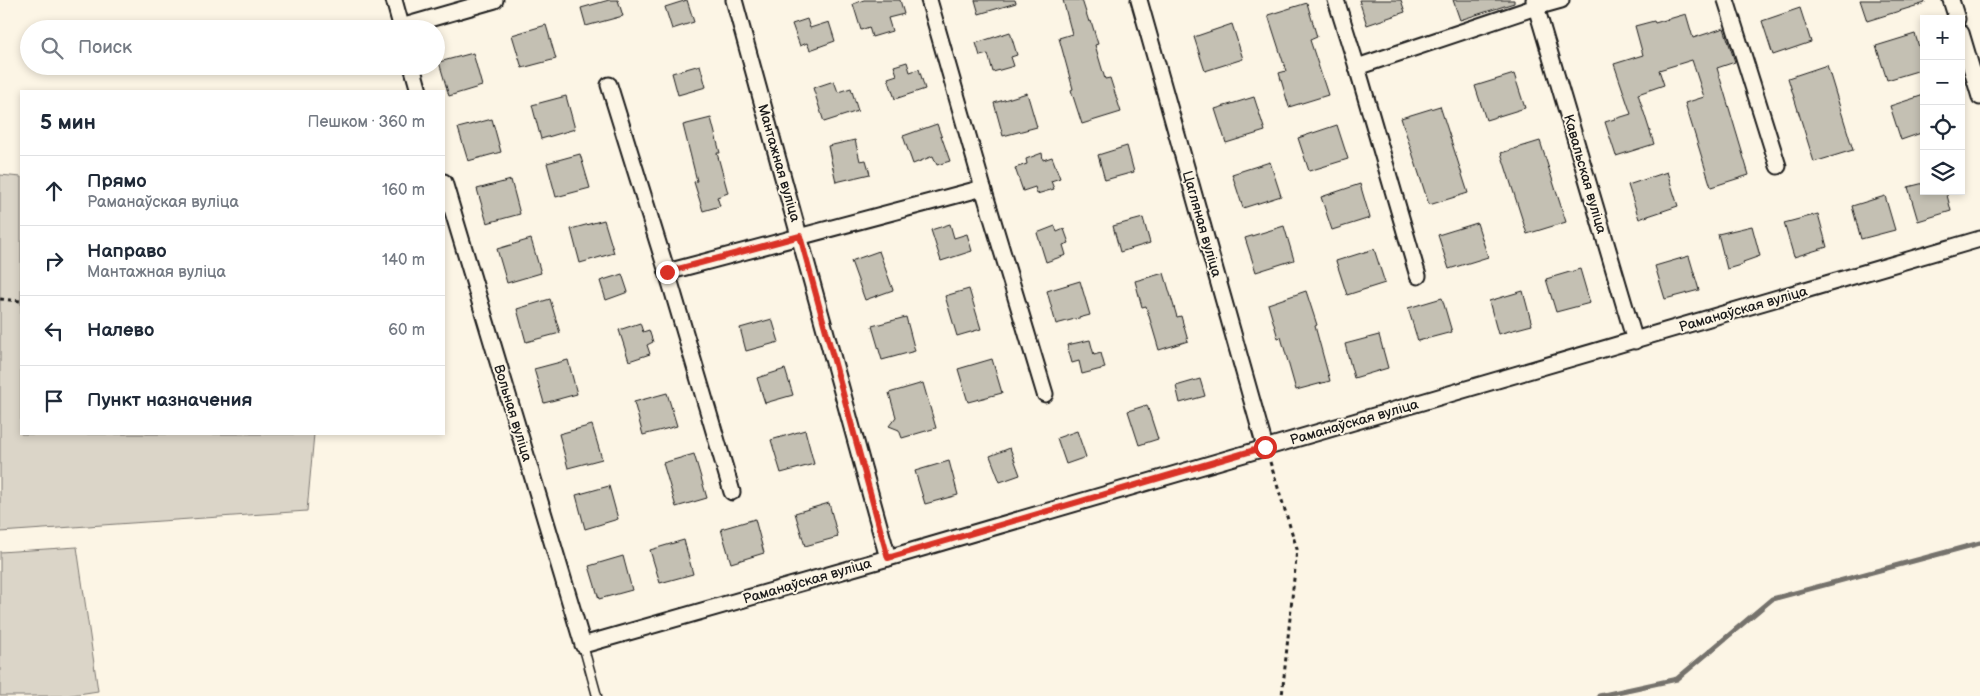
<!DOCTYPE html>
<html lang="ru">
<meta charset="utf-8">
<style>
body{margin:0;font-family:"Balsamiq Sans",sans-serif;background:#f6f6f7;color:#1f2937}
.controls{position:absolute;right:15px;top:15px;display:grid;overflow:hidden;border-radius:0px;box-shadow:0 2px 8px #0003}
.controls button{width:45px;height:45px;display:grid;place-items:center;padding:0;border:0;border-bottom:1px solid #e0e1e3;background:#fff;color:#1f2937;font:25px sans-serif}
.stop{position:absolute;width:15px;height:15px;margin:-11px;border:4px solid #d93025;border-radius:50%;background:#fff}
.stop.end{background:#d93025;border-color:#fff;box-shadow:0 1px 5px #0008}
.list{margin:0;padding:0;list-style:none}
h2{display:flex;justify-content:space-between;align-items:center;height:65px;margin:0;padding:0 20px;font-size:21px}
h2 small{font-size:16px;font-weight:400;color:#747a83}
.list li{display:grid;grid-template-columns:32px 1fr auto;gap:15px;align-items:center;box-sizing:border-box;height:70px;padding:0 20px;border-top:1px solid #e0e1e3}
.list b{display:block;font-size:19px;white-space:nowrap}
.list p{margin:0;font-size:16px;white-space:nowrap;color:#747a83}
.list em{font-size:16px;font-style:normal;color:#747a83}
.icon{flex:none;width:28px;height:28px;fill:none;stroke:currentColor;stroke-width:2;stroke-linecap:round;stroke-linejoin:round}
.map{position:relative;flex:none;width:1980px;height:696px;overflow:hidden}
.search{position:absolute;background:#fff;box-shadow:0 2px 8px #0003;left:20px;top:20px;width:425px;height:55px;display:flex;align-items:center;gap:12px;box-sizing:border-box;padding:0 18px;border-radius:28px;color:#747a83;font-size:19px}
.panel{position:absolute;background:#fff;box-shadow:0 2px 8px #0003;left:20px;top:90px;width:425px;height:345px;border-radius:0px}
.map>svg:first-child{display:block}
</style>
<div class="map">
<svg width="1980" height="696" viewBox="0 0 1980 696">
<rect width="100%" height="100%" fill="#fcf5e5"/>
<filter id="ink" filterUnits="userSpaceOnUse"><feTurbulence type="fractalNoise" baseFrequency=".02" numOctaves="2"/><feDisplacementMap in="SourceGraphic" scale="10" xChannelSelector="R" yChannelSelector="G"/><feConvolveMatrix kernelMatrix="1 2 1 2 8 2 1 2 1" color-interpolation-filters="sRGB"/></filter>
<g filter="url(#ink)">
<g fill="#dbd5c8" stroke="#7c7872">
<path d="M0 175 21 177V434H314L307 511 0 532Z"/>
<path d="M77 547 98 691 65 696H0V552Z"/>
</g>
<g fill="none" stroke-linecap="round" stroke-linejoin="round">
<path stroke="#75726c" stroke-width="5" d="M1599 696 1677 679 1772 599 1980 543"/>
</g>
<g fill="#c4c0b3" stroke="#1c1c1c">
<path d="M609 0H618L623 16 586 26 581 8Z"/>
<path d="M687 0 694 22 672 29 665 7Z"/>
<path d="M864 0H900L904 14 888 18 892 31 872 37 869 27 861 30 853 4Z"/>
<path d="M975 0H1015L1016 3 979 14Z"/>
<path d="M1063 0H1082L1089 22 1091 21 1098 44 1095 45 1105 79 1110 78 1121 112 1082 124 1071 90 1073 89 1059 38 1072 34Z"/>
<path d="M1359 0H1401L1405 12 1367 25Z"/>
<path d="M1453 0H1514V3L1460 20Z"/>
<path d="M1860 0H1924L1925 3 1867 21Z"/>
<path d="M1307 3 1317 37 1310 40 1328 95 1289 107 1279 73 1286 71 1268 15Z"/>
<path d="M1800 8 1811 42 1773 55 1762 21Z"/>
<path d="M1686 14 1693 38 1724 28 1735 62 1717 68 1749 175 1711 187 1685 103 1704 97 1692 60 1659 70 1664 85 1638 94 1654 144 1616 156 1605 122 1631 114 1614 64 1643 55 1635 26 1654 21 1655 23Z"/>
<path d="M807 19 810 28 829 22 835 41 810 50 807 43 800 46 792 24Z"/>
<path d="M1232 24 1243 59 1205 71 1194 37Z"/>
<path d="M546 25 556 59 522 68 512 35Z"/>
<path d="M1010 32 1017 55 1011 57 1014 66 993 72 988 54 980 56 976 43Z"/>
<path d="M1915 34 1924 63V69L1887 80 1876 46Z"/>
<path d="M473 53 482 86 449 96 439 62Z"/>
<path d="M907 62 910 72 919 69 925 89 895 99 888 78 897 75 894 66Z"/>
<path d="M700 65 706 87 678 95 672 73Z"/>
<path d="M1827 65 1853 150 1814 162 1788 78Z"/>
<path d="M1514 74 1525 108 1486 120 1475 86Z"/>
<path d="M834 81 838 92 851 88 858 111 824 122 813 88Z"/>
<path d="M1027 93 1037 127 1003 136 994 103Z"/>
<path d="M1924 95V132L1901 140 1890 106Z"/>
<path d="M566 96 575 129 541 139 532 105Z"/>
<path d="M1254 97 1265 131 1226 143 1215 109Z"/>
<path d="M1440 106 1468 193 1429 205 1401 118Z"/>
<path d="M711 118 720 153H717L728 193 717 197 720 206 703 211 694 182 697 181 683 125Z"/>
<path d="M492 119 501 152 468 161 458 128Z"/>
<path d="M937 124 950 161 937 165 933 156 913 164 903 136Z"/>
<path d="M1337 125 1348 159 1309 171 1298 138Z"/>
<path d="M855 140 860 161 866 160 870 174 836 182 828 146Z"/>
<path d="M1540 141 1566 222 1527 234 1501 153Z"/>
<path d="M1127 146 1134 172 1105 180 1098 155Z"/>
<path d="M1042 153 1043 160 1052 157 1060 178 1051 181 1054 189 1037 194 1035 187 1023 191 1015 168 1027 164 1026 159Z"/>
<path d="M580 154 590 188 556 197 547 163Z"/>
<path d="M1270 162 1281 196 1243 208 1232 174Z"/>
<path d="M1667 172 1678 206 1639 219 1628 185Z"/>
<path d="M511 180 520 214 487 223 477 189Z"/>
<path d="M1924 183V191H1946L1951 211 1918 221 1908 187Z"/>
<path d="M1360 184 1370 218 1332 230 1321 197Z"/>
<path d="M1885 196 1895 230 1861 239 1852 206Z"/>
<path d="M1818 214 1827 247 1794 257 1784 223Z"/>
<path d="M1143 218 1150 243 1120 252 1113 226Z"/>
<path d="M604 220 614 253 580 263 571 229Z"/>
<path d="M1477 223 1488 257 1449 269 1438 235Z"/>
<path d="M950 224 954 238 967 234 972 251 941 261 931 230Z"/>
<path d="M1055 226 1057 232 1064 229 1069 243 1063 245 1066 255 1046 262 1037 233Z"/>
<path d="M1284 226 1294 260 1256 272 1245 238Z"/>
<path d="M1752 226 1760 256 1743 262 1744 264 1727 269 1718 234Z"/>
<path d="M531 239 541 273 507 283 497 249Z"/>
<path d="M1374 249 1385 283 1347 295 1336 261Z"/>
<path d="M879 251 893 290 865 300 851 261Z"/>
<path d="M1689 256 1699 290 1665 299 1655 266Z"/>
<path d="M1580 269 1590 303 1556 312 1546 279Z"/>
<path d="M1164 273 1177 317 1181 316 1188 341 1159 350 1146 306 1142 307 1135 281Z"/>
<path d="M622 274 628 292 606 300 600 281Z"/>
<path d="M1080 281 1090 315 1056 324 1047 291Z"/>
<path d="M969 289 981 329 957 336 945 296Z"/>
<path d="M1306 291 1317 325 1315 326 1330 381 1296 390 1281 337 1278 338 1268 304Z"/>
<path d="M1523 291 1532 325 1498 334 1489 301Z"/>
<path d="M1442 298 1452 332 1418 341 1408 308Z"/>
<path d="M550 299 560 333 526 342 517 309Z"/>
<path d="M906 317 915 351 882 360 872 326Z"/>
<path d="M772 319 779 342 746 351 740 328Z"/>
<path d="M640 323 643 332 649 330 653 342 647 345 650 354 629 361 619 330Z"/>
<path d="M1379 335 1388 368 1354 378 1345 344Z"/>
<path d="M1090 340 1094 355 1101 353 1105 368 1082 374 1079 361 1072 363 1067 345Z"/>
<path d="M992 359 1002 393 968 402 958 369Z"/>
<path d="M568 360 577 394 544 403 534 369Z"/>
<path d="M785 369 793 395 765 403 757 378Z"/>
<path d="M1200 379 1205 396 1180 403 1176 386Z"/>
<path d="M923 383 936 428 902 438 899 430 889 426 896 417 889 393Z"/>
<path d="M667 393 677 426 643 435 634 402Z"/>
<path d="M1147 405 1158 439 1139 445 1128 411Z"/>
<path d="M592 425 602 459 568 468 559 434Z"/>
<path d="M805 430 814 464 781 473 771 440Z"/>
<path d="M1077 431 1086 457 1066 464 1057 438Z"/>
<path d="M1010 448 1020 475 1000 482 990 456Z"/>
<path d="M694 454 707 498 676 507 663 463Z"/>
<path d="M949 461 958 495 925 504 915 471Z"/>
<path d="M609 486 618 519 585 529 576 495Z"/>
<path d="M829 503 838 537 805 546 795 513Z"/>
<path d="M755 519 764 553 731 563 721 529Z"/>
<path d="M684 540 693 574 660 583 650 550Z"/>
<path d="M623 556 632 590 599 599 589 566Z"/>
</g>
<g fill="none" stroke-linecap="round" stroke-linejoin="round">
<g stroke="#1c1c1c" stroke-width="11">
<path id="service" d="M583 645 597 696"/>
</g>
<g stroke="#1c1c1c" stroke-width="19">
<g id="minor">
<path d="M394 0 402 29"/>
<path d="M734 0 888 558"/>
<path d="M929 0 983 188"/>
<path d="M1139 0 1265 447"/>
<path d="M1336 0 1357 67"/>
<path d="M1534 0 1635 341"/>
<path d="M1726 0 1778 166"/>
<path d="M1951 0 1957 19"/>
<path d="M401 27 495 0"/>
<path d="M1961 33 1980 97"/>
<path d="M412 66 419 91"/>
<path d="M609 85 667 272 732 492"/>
<path d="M444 182 583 645 888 558 1980 239"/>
<path d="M667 272 983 188 1045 394"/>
<path d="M1418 276 1357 67 1536 7 1561 0"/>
</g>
</g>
<g stroke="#1c1c1c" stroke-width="3" stroke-dasharray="4 4" stroke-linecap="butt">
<path d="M0 299 21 301"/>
<path d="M1270 462 1297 549 1282 696"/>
</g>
<use href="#service" stroke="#fcf5e5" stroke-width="8"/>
<use href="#minor" stroke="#fcf5e5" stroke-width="15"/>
</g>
</g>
<g fill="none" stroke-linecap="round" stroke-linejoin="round" filter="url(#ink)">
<path stroke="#d93025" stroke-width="6" d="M667 272 800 236 888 558 1265 447"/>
</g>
<g text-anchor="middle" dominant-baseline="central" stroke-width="4" stroke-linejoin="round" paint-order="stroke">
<g font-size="14" fill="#1c1c1c" stroke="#fcf5e5">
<text transform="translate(779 163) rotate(74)">Мантажная вуліца</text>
<text transform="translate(1585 174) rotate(74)">Кавальская вуліца</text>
<text transform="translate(1202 224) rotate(74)">Цагляная вуліца</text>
<text transform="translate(1743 309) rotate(-16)">Раманаўская вуліца</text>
<text transform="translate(513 413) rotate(73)">Вольная вуліца</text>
<text transform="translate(1354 422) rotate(-16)">Раманаўская вуліца</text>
<text transform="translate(807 581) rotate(-16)">Раманаўская вуліца</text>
</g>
</g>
</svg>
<div class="controls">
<button>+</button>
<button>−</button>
<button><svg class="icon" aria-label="locate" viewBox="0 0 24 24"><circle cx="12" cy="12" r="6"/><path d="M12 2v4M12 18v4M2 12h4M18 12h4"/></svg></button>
<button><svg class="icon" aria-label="layers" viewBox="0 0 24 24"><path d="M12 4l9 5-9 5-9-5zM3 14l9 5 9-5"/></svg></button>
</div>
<div class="stop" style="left:1265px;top:447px"></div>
<div class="stop end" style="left:667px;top:272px"></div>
<div class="search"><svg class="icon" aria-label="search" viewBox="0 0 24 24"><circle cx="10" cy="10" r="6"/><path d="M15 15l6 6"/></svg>Поиск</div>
<section class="panel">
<h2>5 мин<small>Пешком · 360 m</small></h2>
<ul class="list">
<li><svg class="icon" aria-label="ahead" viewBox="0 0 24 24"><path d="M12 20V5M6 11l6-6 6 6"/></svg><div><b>Прямо</b><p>Раманаўская вуліца</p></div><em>160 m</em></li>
<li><svg class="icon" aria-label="right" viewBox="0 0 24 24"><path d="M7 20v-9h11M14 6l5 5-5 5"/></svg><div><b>Направо</b><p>Мантажная вуліца</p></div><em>140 m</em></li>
<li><svg class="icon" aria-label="left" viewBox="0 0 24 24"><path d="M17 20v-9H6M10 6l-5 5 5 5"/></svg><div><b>Налево</b></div><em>60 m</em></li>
<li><svg class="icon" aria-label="arrive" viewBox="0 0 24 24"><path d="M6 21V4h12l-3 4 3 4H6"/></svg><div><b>Пункт назначения</b></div></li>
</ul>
</section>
</div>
